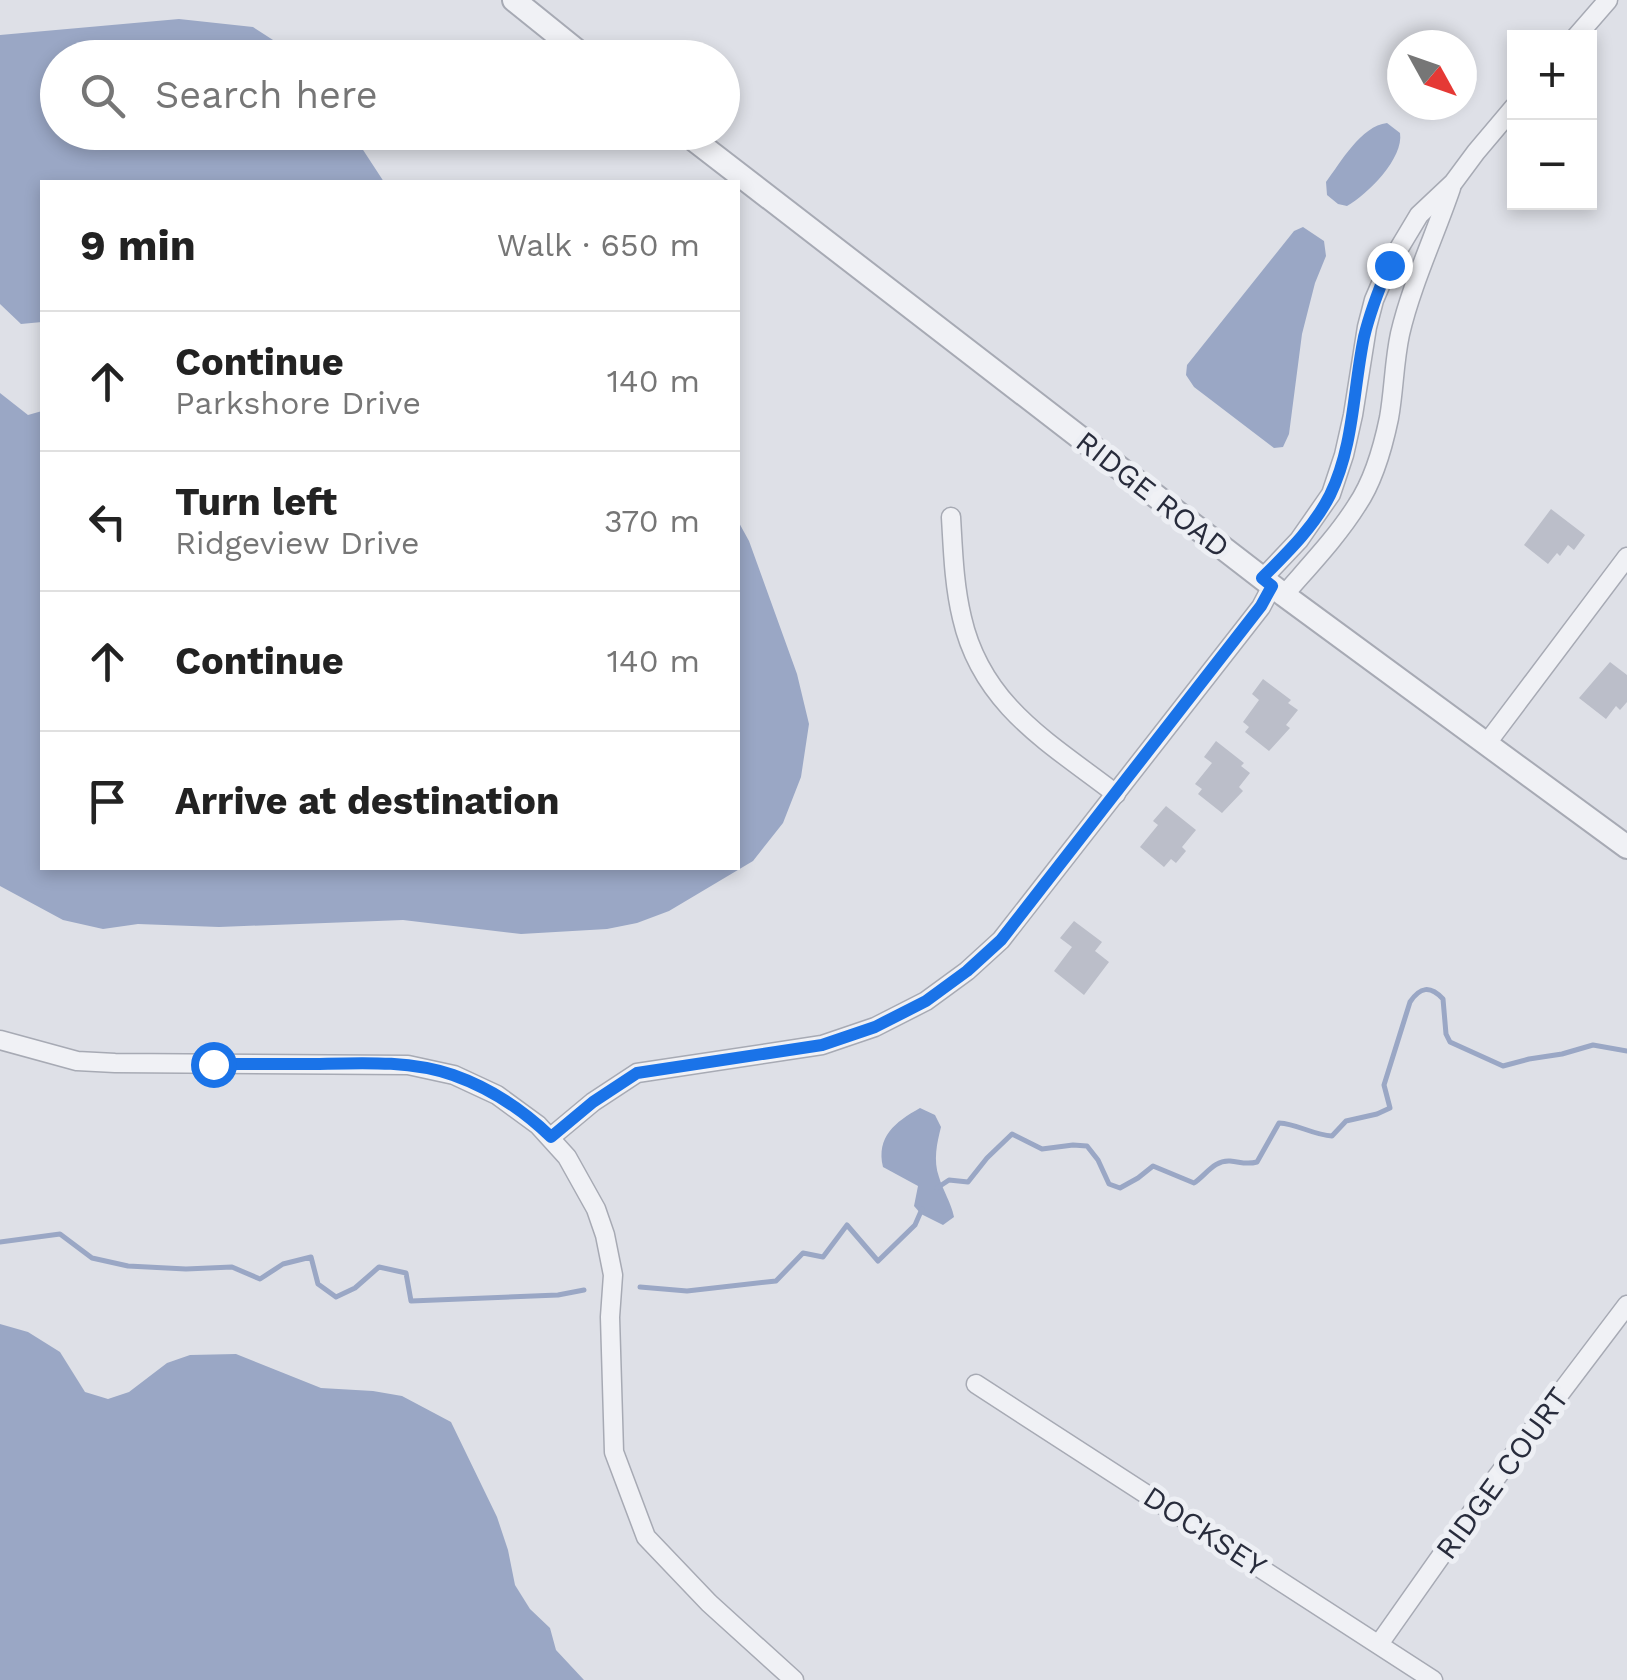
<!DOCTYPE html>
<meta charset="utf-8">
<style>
body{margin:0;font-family:"Work Sans",sans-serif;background:#f2f2f2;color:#222}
.controls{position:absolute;right:30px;top:30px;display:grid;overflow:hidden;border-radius:0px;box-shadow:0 5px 15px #0003}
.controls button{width:90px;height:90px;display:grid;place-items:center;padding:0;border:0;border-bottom:2px solid #e0e0e0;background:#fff;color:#222;font:50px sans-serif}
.compass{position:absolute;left:1387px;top:30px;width:90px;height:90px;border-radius:50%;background:#fff;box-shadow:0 5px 15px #0003;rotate:130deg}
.stop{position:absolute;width:30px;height:30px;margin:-22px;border:8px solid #1a73e8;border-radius:50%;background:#fff}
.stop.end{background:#1a73e8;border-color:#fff;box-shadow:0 2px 10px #0008}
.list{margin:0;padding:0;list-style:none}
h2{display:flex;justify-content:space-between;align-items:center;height:130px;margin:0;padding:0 40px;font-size:42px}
h2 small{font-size:32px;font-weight:400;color:#767676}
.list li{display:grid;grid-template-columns:65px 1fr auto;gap:30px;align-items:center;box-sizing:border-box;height:140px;padding:0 40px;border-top:2px solid #e0e0e0}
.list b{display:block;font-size:38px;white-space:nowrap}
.list p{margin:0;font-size:32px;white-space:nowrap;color:#767676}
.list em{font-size:32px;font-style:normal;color:#767676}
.icon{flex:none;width:55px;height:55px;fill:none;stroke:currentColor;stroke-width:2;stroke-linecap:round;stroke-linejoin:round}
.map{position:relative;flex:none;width:1627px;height:1680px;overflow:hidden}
.search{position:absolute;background:#fff;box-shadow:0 5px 15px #0003;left:40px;top:40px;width:700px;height:110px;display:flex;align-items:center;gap:25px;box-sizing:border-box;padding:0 35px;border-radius:55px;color:#767676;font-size:38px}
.panel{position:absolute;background:#fff;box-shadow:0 5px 15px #0003;left:40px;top:180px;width:700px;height:690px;border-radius:0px}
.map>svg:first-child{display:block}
</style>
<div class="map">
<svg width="1627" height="1680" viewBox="0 0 1627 1680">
<rect width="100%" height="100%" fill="#dee0e7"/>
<g fill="#9aa7c5">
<path d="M179 19 253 27 287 49 296 57 58 58V132L352 133 384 182H42V322L21 324 0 304V35Z"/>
<path d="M1387 123 1400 133C1404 158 1368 194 1347 206L1338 204 1327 195 1326 182C1341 162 1361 126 1387 123Z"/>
<path d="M1303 227 1324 241 1326 256 1315 283 1302 334 1289 434 1283 447 1274 448 1194 387 1186 375 1187 365 1294 231Z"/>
<path d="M0 393 28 415 42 411V868H738V521L749 541 797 674 809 724 801 777 783 823 753 861 669 911 637 923 607 929 521 934 403 920 219 927 138 924 103 929 63 920 0 886Z"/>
<path d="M920 1108 935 1115 941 1127C937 1143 933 1160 939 1177 943 1191 951 1202 954 1217L943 1225 921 1214 914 1206 918 1186 883 1167C876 1137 895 1122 920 1108Z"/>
<path d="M0 1324 28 1332 60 1352 85 1392 108 1399 129 1392 167 1363 190 1355 236 1354 321 1388 373 1391 402 1396 451 1422 497 1517 508 1550 515 1585 530 1609 550 1628 556 1650 584 1680H0Z"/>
</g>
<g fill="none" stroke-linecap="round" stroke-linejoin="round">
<g stroke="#9aa7c5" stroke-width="5">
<path d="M937 1188 949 1180 968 1182 987 1158 1012 1134 1042 1149 1073 1145 1087 1146 1098 1160 1109 1184 1120 1188 1138 1178 1153 1166 1194 1183C1206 1175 1214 1160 1230 1161 1241 1162 1246 1165 1257 1162L1279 1123C1298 1124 1313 1135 1332 1136L1346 1121 1377 1114 1390 1108 1384 1085 1410 1002C1420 987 1430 985 1443 999L1446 1034 1450 1042 1503 1066 1529 1059 1562 1054 1593 1045 1627 1051"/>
<path d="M0 1242 60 1234 92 1258 128 1266 186 1269 232 1267 260 1279 283 1264 311 1257 318 1284 336 1297 355 1288 379 1267 406 1273 411 1301 558 1295 584 1290"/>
<path d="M640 1287 687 1291 776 1281 803 1253 823 1257 847 1225 878 1261 915 1225 922 1209"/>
</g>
</g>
<g fill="#bbbec9">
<path d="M1551 509 1585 535 1574 550 1568 545 1560 556 1557 553 1548 564 1524 545Z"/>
<path d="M1610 662 1627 675V702L1620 710 1616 706 1606 719 1579 698Z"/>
<path d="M1263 679 1291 700 1288 703 1298 710 1286 725 1290 728 1269 751 1245 732 1249 727 1243 722 1259 700 1252 694Z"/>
<path d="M1216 741 1244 763 1241 766 1250 773 1239 787 1243 791 1222 813 1198 794 1202 789 1195 784 1212 763 1204 757Z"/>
<path d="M1166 806 1196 830 1182 847 1186 851 1176 863 1171 859 1164 867 1140 847 1158 825 1153 821Z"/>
<path d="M1074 921 1102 942 1095 951 1109 962 1084 995 1054 971 1072 947 1060 938Z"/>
</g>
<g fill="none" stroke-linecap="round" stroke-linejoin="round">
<g stroke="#a7aab4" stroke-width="21">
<g id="minor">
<path d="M1575 38 1608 0"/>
<path d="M951 517C953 551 954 585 962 618 982 706 1050 743 1116 794"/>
<path d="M1263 578 1299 540 1331 494 1344 455 1353 415 1367 327 1374 300 1389 265 1419 215 1453 183 1476 152 1514 107"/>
<path d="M1284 595C1309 566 1337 537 1357 505 1374 480 1383 447 1389 418 1394 390 1394 362 1400 334 1411 286 1435 235 1451 188"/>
<path d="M1487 743 1627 557"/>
<path d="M0 1040 77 1061 115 1063 408 1065 454 1075 497 1095 538 1125 567 1157 596 1209 605 1235 613 1275 610 1317 614 1452 646 1537 709 1603 794 1680"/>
<path d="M551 1137 593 1102 637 1073 822 1045 875 1027 926 1001 967 971 1001 940 1261 607 1272 586"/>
<path d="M976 1384 1433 1680"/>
<path d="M1379 1644 1496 1478 1627 1305"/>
</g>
</g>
<g stroke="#a7aab4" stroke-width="26">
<g id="tertiary">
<path d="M514 0 586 58"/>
<path d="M684 132 1284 595 1627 847"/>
</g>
</g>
<use href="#minor" stroke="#f0f1f5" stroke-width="18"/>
<use href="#tertiary" stroke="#f0f1f5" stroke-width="22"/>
</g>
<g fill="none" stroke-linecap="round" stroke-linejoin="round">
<path stroke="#1a73e8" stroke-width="12" d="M213 1064C247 1064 281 1064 314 1064 360 1063 409 1060 453 1075 490 1088 523 1110 551 1137L593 1102 637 1073 822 1045 875 1027 926 1001 967 971 1001 940 1261 606 1272 586 1262 578C1287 553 1314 527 1330 495 1354 446 1353 390 1364 337 1370 312 1379 289 1389 265"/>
</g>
<g text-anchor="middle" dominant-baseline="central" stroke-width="10" stroke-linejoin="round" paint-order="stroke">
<g font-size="30" fill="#282c3c" stroke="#edeff4">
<text transform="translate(1153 494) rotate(38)">RIDGE ROAD</text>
<text transform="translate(1502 1473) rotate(-54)">RIDGE COURT</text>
<text transform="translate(1205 1531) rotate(33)">DOCKSEY</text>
</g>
</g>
</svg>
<div class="controls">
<button>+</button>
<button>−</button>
</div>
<svg class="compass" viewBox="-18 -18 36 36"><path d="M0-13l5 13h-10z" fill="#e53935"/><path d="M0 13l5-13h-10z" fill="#767676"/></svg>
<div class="stop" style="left:213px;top:1064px"></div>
<div class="stop end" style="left:1389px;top:265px"></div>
<div class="search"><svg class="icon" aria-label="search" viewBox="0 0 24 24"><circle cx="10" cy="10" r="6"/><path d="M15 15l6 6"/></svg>Search here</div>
<section class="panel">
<h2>9 min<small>Walk · 650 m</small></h2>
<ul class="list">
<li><svg class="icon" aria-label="ahead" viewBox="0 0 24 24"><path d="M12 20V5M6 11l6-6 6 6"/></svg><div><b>Continue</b><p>Parkshore Drive</p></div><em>140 m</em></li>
<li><svg class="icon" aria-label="left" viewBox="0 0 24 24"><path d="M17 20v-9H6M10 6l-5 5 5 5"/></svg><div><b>Turn left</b><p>Ridgeview Drive</p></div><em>370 m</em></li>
<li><svg class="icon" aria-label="ahead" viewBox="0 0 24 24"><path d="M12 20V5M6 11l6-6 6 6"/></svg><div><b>Continue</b></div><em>140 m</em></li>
<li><svg class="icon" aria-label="arrive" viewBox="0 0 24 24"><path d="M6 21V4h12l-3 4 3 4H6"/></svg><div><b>Arrive at destination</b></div></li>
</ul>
</section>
</div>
